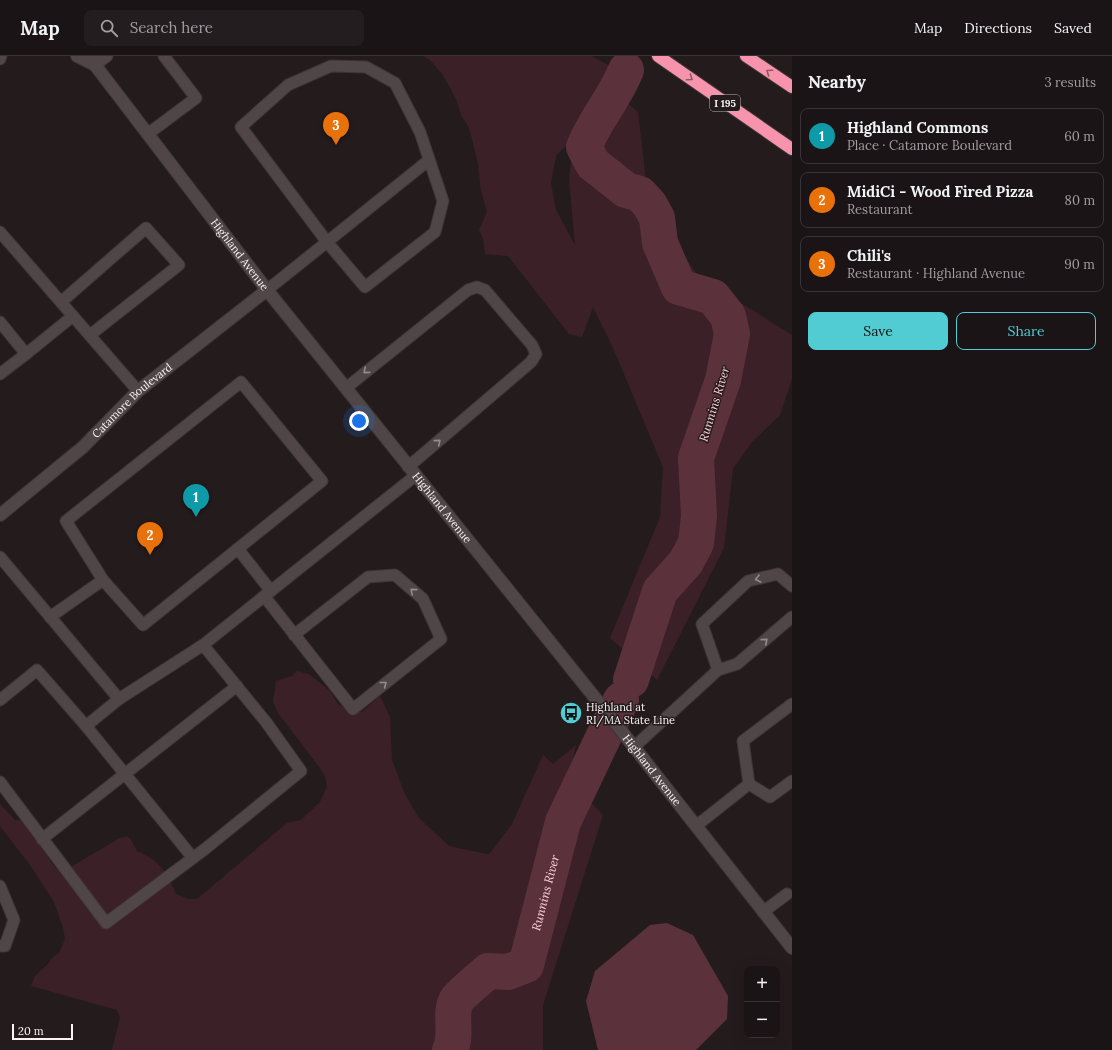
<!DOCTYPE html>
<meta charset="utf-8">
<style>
body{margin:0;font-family:Lora,serif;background:#241d1f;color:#f1f3f6}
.controls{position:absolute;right:12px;bottom:12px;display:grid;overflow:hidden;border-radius:8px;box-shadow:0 4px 16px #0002}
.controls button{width:36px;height:36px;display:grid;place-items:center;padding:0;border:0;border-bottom:1px solid #393335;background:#1b1416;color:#f1f3f6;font:20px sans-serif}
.scale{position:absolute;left:12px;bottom:10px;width:61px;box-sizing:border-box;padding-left:4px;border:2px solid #f9f3f4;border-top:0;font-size:11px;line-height:14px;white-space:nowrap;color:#f9f3f4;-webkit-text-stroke:3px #241b1d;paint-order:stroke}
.you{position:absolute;left:359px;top:365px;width:14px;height:14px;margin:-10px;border:3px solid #fff;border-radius:50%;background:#1a73e8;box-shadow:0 0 0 6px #1a73e833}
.badge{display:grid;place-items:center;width:26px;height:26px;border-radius:50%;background:#51ccd3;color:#fff;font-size:13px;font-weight:700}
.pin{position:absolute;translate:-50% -33px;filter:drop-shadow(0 1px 2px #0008)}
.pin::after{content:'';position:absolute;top:21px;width:14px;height:12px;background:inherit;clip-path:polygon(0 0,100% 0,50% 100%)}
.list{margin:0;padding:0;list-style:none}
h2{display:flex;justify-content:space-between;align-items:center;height:52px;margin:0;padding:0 16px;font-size:17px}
h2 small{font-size:13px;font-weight:400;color:#a09ea1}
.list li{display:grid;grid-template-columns:26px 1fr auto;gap:12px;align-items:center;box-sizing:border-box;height:56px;margin:0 8px 8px;padding:0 8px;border:1px solid #393335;border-radius:8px}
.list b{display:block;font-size:15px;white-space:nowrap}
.list p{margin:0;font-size:13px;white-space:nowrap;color:#a09ea1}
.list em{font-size:13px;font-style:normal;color:#a09ea1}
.actions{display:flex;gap:8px;padding:12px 16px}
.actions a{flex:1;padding:9px 0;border:1px solid #51ccd3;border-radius:8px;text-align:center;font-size:14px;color:#51ccd3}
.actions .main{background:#51ccd3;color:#111}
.icon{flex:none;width:22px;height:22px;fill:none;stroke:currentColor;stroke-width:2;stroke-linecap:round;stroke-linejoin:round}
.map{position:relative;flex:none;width:792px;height:994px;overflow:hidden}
header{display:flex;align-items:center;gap:24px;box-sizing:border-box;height:56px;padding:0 20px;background:#1b1416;border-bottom:1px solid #393335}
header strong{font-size:19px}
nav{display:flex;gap:22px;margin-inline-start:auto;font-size:14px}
.search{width:280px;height:36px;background:#241d1f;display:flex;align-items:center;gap:10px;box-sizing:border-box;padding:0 14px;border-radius:8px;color:#a09ea1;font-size:15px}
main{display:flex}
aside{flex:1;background:#1b1416}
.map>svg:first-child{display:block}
</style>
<header>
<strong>Map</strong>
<div class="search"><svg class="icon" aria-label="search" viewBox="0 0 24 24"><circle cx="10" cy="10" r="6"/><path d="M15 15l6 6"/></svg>Search here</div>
<nav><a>Map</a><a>Directions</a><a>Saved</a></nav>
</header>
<main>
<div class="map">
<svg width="792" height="994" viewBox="0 0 792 994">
<rect width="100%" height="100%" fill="#241b1d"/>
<g fill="#3c2027" fill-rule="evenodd">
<path d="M423 0H592L638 26 632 37 625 45 638 56 649 151 699 221 792 279V323L780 359 752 386 733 413 724 492 657 624 610 582 660 461 663 411 613 292 593 251 582 281 569 278 508 200 485 198 483 182 479 174 487 156 481 135 478 108 469 71 462 61 456 43 443 19 430 4ZM573 82 569 124 575 189 556 154 551 127 556 100Z"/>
<path d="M297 615 309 618 330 635 338 648 346 653 362 656 380 640 390 661 392 704 404 736 418 761 449 790 487 798 490 797 512 768 543 699 553 708 576 689 568 724 603 759 543 949V994H112L120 962 117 954 31 930 35 920 48 908 51 903 59 897 65 883 63 872 54 846 30 809 0 770V748L15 764 32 765 41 791 56 813 71 811 118 783 127 780 131 784 137 795C158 804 168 816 176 838L189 843H197L287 767 301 764 320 746 327 731 325 721 320 712 278 657 273 646 276 625 292 620Z"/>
</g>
<path fill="#5b313c" d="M667 867 693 879 728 940 727 963 696 994H598L586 945 595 915 650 869Z"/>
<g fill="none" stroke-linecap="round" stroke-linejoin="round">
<g stroke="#5b313c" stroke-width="36">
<path d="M626 14C615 42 595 63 584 91L593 108 626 134 640 138 650 149 657 162 660 187 679 231 713 241 728 260 732 278 723 324 696 402 699 460 696 487 686 506 660 535 631 624"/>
<path id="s1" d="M450 994C458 978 449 960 456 945 458 940 482 921 488 915L508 916 526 909 563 766 621 644"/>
</g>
<g stroke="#3c3536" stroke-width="13">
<g id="service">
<path d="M0 3 1 0"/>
<path d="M95 9 107 0"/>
<path d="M149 77 196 42 164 0"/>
<path d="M0 176 138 335"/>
<path d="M267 234 327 186 241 71 288 29 331 10 366 11 395 27 420 76 443 145 435 176 365 231 327 186 429 104"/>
<path d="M61 246 146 172 179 209 90 279"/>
<path d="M0 266 26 298 73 260"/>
<path d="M0 318 26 298"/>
<path d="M346 332 468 234 477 231 485 234 532 289 536 298 531 306 408 411"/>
<path d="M238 493 271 535"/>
<path d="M0 501 119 643"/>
<path d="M264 540 353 653 441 583 423 543 395 519 368 521 294 579"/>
<path d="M50 561 103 524 143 569 322 425 241 326 66 465 103 524"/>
<path d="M203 589 415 420"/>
<path d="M718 614 702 568 748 525 778 518 792 530"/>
<path d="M0 644 37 614 86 670 119 643 203 589 266 666 301 715 205 793 106 867 0 726"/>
<path d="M792 648 743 685 749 728 770 741 792 725"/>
<path d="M86 670 193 802"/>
<path d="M634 691 718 614 737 608 792 561"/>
<path d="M696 770 749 728"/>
<path d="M42 783 237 630"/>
<path d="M0 830 14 864 5 890H0"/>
<path d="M763 856 787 838"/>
</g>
</g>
<g stroke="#3c3536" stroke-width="14">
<g id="minor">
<path id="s2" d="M0 459 83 391 138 335 267 234"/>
</g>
</g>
<g stroke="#3c3536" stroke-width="14">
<g id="secondary">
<path d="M77 0 95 9"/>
<path id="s3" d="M92 0 95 9 267 234 612 663 792 892"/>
</g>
</g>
<g stroke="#3c3536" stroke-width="14">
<g id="motorway">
<path d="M658 0 792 93"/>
<path d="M746 0 792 31"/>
</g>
</g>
<use href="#service" stroke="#504648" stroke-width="11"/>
<use href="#minor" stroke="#504648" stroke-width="12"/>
<use href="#secondary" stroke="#504648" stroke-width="12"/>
<use href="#motorway" stroke="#f793ac" stroke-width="12"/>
</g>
<defs><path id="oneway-chevron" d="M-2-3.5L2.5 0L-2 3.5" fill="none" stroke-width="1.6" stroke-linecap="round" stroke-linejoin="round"/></defs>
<g stroke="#8e5764">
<use href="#oneway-chevron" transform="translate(769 16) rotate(-145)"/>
<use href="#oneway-chevron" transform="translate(690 22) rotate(35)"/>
</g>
<g stroke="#948b8d">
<use href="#oneway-chevron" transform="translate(366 315) rotate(140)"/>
<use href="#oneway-chevron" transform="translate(438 386) rotate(-41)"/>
<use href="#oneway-chevron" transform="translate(758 523) rotate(166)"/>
<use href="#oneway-chevron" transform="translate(413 535) rotate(-139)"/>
<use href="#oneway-chevron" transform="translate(765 585) rotate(-40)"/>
<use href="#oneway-chevron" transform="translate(384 628) rotate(-38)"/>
</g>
<defs>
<g id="bus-disc" transform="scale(1.15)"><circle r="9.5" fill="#51ccd3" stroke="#241b1d"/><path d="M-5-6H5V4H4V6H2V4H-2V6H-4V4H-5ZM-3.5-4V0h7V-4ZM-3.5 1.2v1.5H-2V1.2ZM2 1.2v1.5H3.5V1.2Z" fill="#111"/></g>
</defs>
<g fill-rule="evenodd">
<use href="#bus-disc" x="571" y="657"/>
</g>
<g text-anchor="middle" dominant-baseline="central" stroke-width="3" stroke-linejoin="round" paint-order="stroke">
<rect fill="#241b1d" stroke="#b9b2b4" stroke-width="1" x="710" y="39" width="30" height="16" rx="3"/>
<g font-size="10" font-weight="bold" fill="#f9f3f4">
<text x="725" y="47">I 195</text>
</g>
<g font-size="11" fill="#f9f3f4" stroke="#241b1d">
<text stroke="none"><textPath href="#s3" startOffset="248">Highland Avenue</textPath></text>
<text stroke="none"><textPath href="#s2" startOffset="175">Catamore Boulevard</textPath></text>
<text stroke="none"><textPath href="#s3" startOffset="572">Highland Avenue</textPath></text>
<text stroke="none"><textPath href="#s3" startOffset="908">Highland Avenue</textPath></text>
</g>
<g font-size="11" fill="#f9f3f4" stroke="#241b1d" text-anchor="start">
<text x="586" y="651">Highland at<tspan x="586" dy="13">RI/MA State Line</tspan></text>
</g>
<g font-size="12" font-style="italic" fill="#ffd0da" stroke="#241b1d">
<text transform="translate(714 348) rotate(-73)">Runnins River</text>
<text stroke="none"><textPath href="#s1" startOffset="208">Runnins River</textPath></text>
</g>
</g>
</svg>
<div class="controls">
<button>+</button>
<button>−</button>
</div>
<div class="scale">20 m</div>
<div class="you"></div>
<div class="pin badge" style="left:196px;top:461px;background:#0f9aa8">1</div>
<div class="pin badge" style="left:150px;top:499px;background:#e8710a">2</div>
<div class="pin badge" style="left:336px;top:89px;background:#e8710a">3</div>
</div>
<aside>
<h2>Nearby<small>3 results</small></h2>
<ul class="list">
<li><span class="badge" style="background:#0f9aa8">1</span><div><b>Highland Commons</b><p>Place · Catamore Boulevard</p></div><em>60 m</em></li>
<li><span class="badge" style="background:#e8710a">2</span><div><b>MidiCi - Wood Fired Pizza</b><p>Restaurant</p></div><em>80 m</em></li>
<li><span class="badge" style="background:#e8710a">3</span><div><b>Chili's</b><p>Restaurant · Highland Avenue</p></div><em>90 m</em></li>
</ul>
<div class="actions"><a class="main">Save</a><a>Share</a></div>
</aside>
</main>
